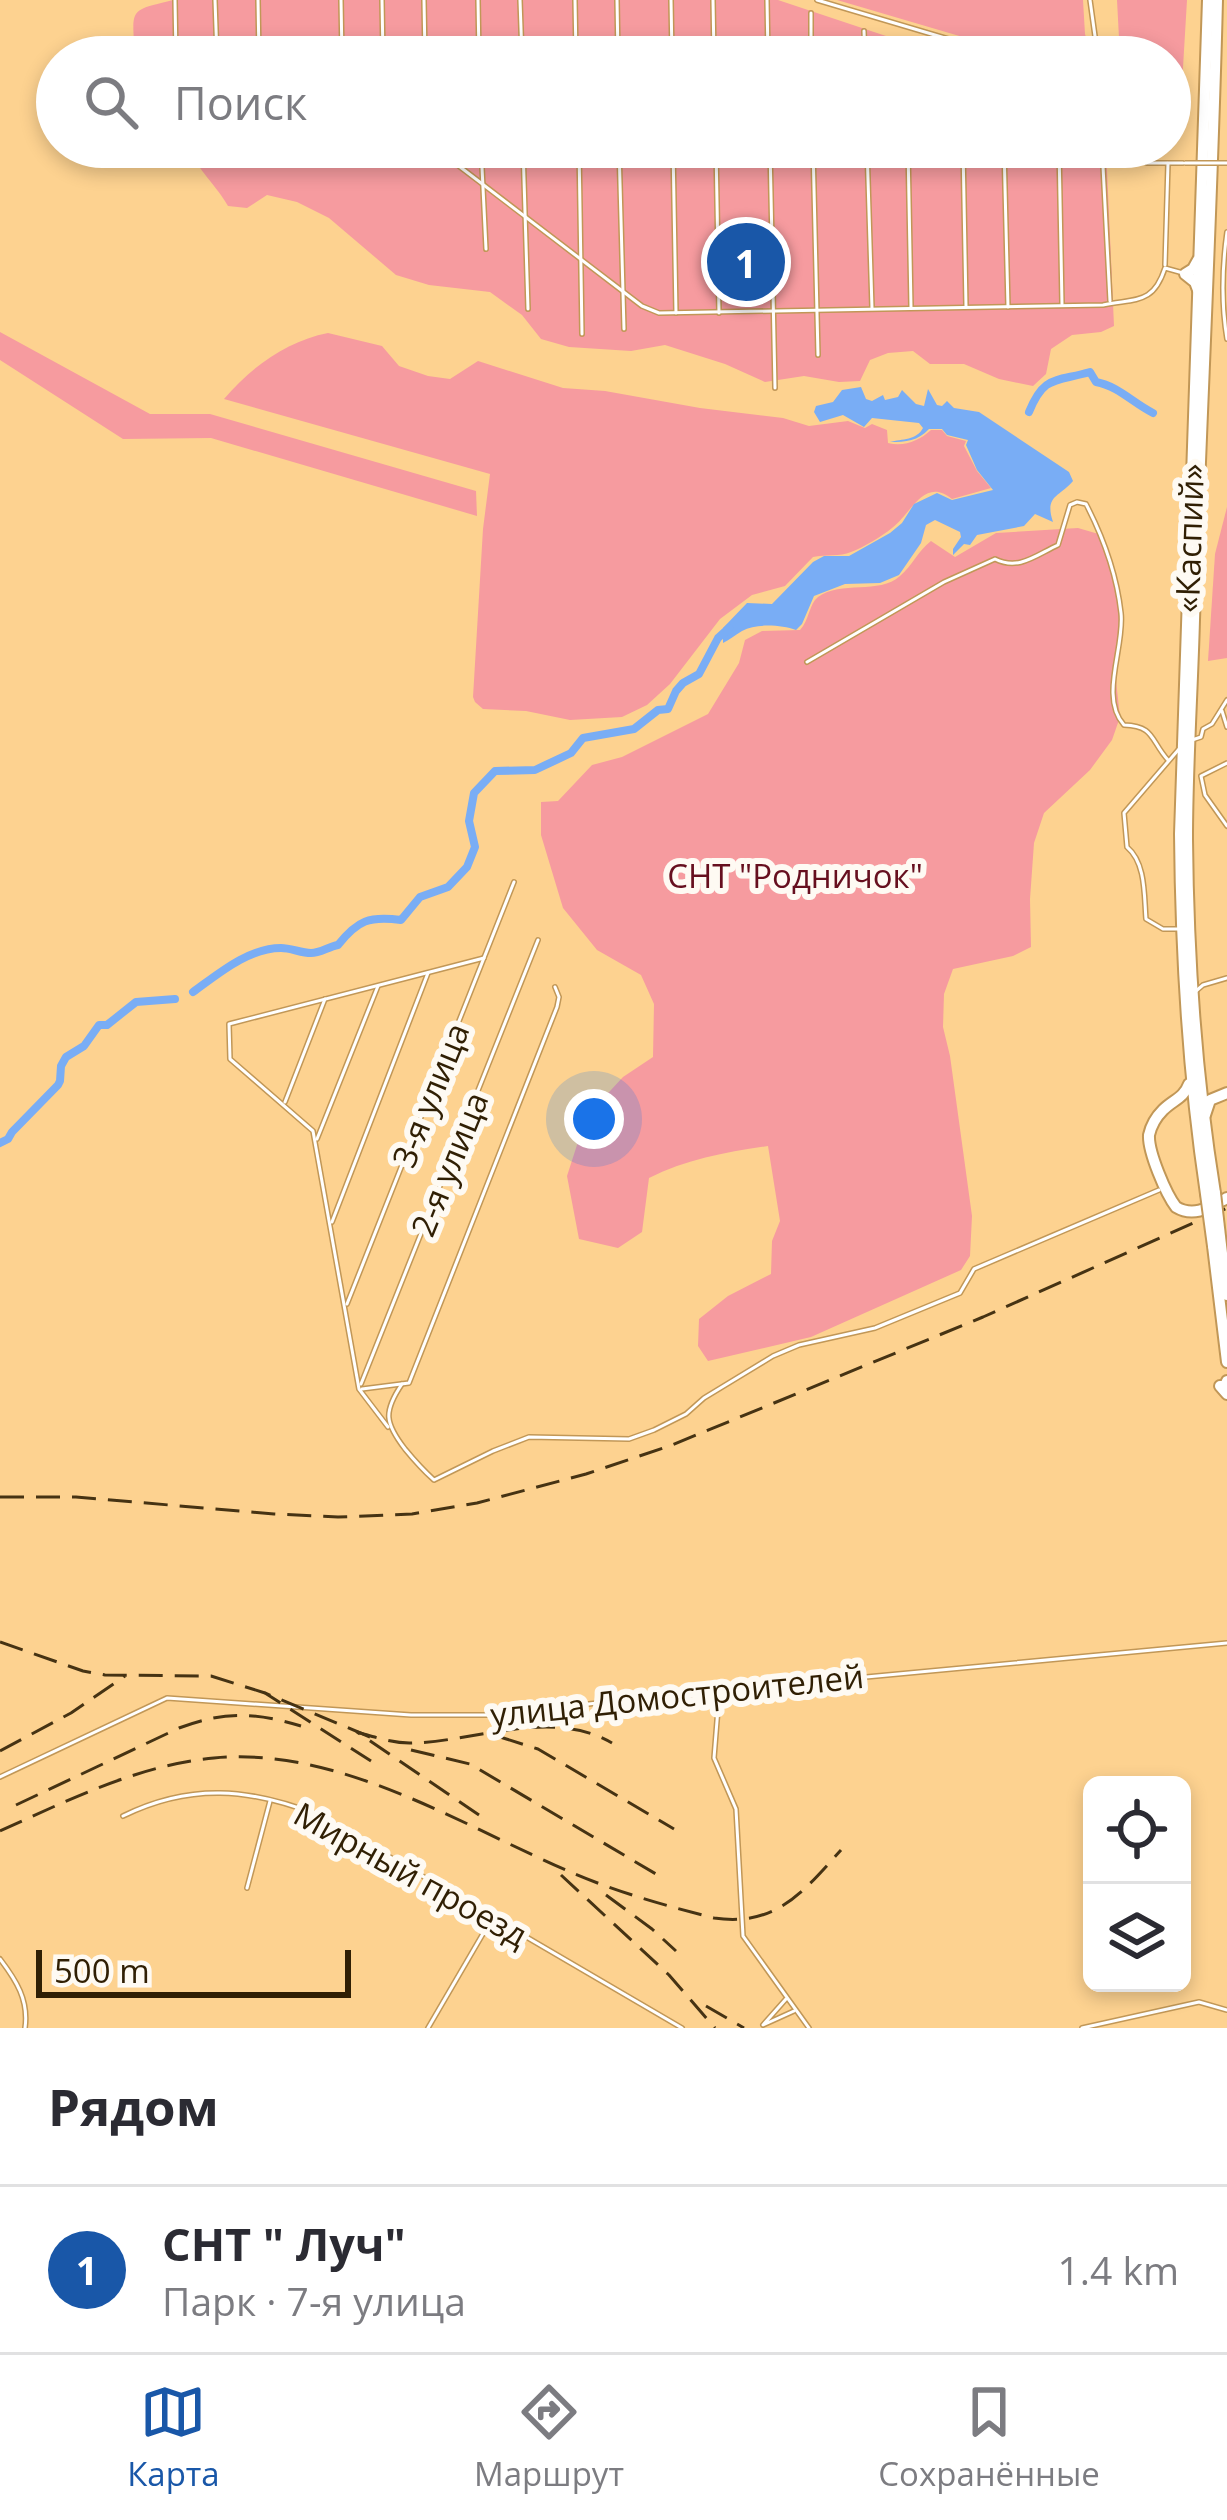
<!DOCTYPE html>
<html lang="ru">
<meta charset="utf-8">
<style>
body{margin:0;font-family:"Open Sans",sans-serif;background:#f7f7f7;color:#2b2b33}
.controls{position:absolute;right:36px;bottom:36px;display:grid;overflow:hidden;border-radius:18px;box-shadow:0 6px 18px #0003}
.controls button{width:108px;height:108px;display:grid;place-items:center;padding:0;border:0;border-bottom:3px solid #e1e1e2;background:#fff;color:#2b2b33;font:60px sans-serif}
.scale{position:absolute;left:36px;bottom:30px;width:315px;box-sizing:border-box;padding-left:12px;border:6px solid #301f04;border-top:0;font-size:33px;line-height:42px;white-space:nowrap;color:#301f04;-webkit-text-stroke:9px #fefaf3;paint-order:stroke}
.you{position:absolute;left:594px;top:1119px;width:42px;height:42px;margin:-30px;border:9px solid #fff;border-radius:50%;background:#1a73e8;box-shadow:0 0 0 18px #1a73e833}
.badge{display:grid;place-items:center;width:78px;height:78px;border-radius:50%;background:#1957a8;color:#fff;font-size:39px;font-weight:700}
.pin{position:absolute;translate:-50% -50%;border:6px solid #fff;box-shadow:0 3px 12px #0006}
.list{margin:0;padding:0;list-style:none}
h2{display:flex;justify-content:space-between;align-items:center;height:156px;margin:0;padding:0 48px;font-size:51px}
h2 small{font-size:39px;font-weight:400;color:#7c7c81}
.list li{display:grid;grid-template-columns:78px 1fr auto;gap:36px;align-items:center;box-sizing:border-box;height:168px;padding:0 48px;border-top:3px solid #e1e1e2}
.list b{display:block;font-size:45px;white-space:nowrap}
.list p{margin:0;font-size:39px;white-space:nowrap;color:#7c7c81}
.list em{font-size:39px;font-style:normal;color:#7c7c81}
.icon{flex:none;width:66px;height:66px;fill:none;stroke:currentColor;stroke-width:2;stroke-linecap:round;stroke-linejoin:round}
.map{position:relative;flex:none;width:1227px;height:2028px;overflow:hidden}
.search{position:absolute;background:#fff;box-shadow:0 6px 18px #0003;left:36px;right:36px;top:36px;height:132px;display:flex;align-items:center;gap:30px;box-sizing:border-box;padding:0 42px;border-radius:66px;color:#7c7c81;font-size:45px}
.sheet{height:324px;background:#fff}
nav{display:flex;justify-content:space-around;align-items:center;box-sizing:border-box;height:168px;border-top:3px solid #e1e1e2;background:#fff;font-size:33px;color:#7c7c81}
nav a{display:grid;justify-items:center;gap:6px}
nav .on{color:#1957a8}
.map>svg:first-child{display:block}
</style>
<div class="map">
<svg width="1227" height="2028" viewBox="0 0 1227 2028">
<rect width="100%" height="100%" fill="#fdd290"/>
<g fill="#f69b9f">
<path d="M173 0H778L907 43 958 57H150L135 53C131 6 131 11 173 0Z"/>
<path d="M837 0H1083L1085 34 1092 57H1031Z"/>
<path d="M1117 0H1187L1181 101 1170 98V57H1120Z"/>
<path d="M190 147H1106L1114 326 1101 332 1072 335 1051 349 1046 374 1033 386 999 379 964 364H930L913 351 888 353 870 360 860 381 839 382 804 376 765 382 725 364 665 345 631 351 569 347 541 339 522 315 490 292 429 285 396 275 329 218 297 202 267 195 247 208 228 206C216 184 197 171 190 147Z"/>
<path d="M0 332 150 414H210L476 491 477 516 211 438 123 439 0 360Z"/>
<path d="M328 333 382 346 399 366 428 376 450 379 478 361 563 388 605 391 700 408 783 418 809 426 848 421 865 428 872 424 887 430 888 443C904 447 919 441 931 430H942L947 436 966 441 964 446 977 471 991 488 952 499C924 476 911 514 892 528 881 537 864 547 851 552 840 557 825 554 813 557L785 586 752 595 720 619 670 684 647 705 622 717 570 720 526 711 483 709 475 702 473 697 483 529 490 474 224 399C251 367 287 341 328 333Z"/>
<path d="M1227 507V658L1208 661 1215 554Z"/>
<path d="M1078 528 1102 535 1119 588 1124 619 1116 681 1120 717 1112 740 1090 770 1044 813 1034 843 1030 899 1031 947 1013 956 953 969 944 994 943 1027 950 1056 972 1216 970 1256 961 1270 811 1337 708 1361 698 1346 699 1319 728 1296 771 1274 772 1241 780 1221 768 1146C727 1152 687 1159 649 1178L642 1232 618 1248 579 1239 567 1176 586 1117 623 1077 653 1057 654 1004 641 975 597 950 563 908 541 835V802L558 801 592 765 622 757 708 714 739 663 745 640 762 631 800 630C809 621 809 604 818 597 841 580 879 595 900 576 912 566 918 551 931 541L955 557 996 533Z"/>
</g>
<path fill="#79adf5" d="M861 387 866 399 872 401 883 395 885 400 898 397 902 390 916 404 924 406 928 389 937 405 942 406 947 401 954 408 979 412 1069 472 1073 481C1060 497 1044 495 1053 522L1035 514 1024 526 977 535 970 545 964 544 953 555V549L961 537 960 532 935 520 926 525 921 543 899 575 880 583 845 584 814 596 802 624 796 630C781 625 757 623 742 631 735 635 729 640 723 643V628L747 603 772 604 813 562 824 556H849L890 533 902 523 914 504 937 493 952 500 993 490 977 470 966 445 968 440 947 435 942 429H929C918 441 906 442 890 442 902 439 917 440 923 428L919 423 872 418 864 427 843 415 820 422 814 412 816 406 833 402 842 390Z"/>
<g fill="none" stroke-linecap="round" stroke-linejoin="round">
<g stroke="#79adf5" stroke-width="8">
<path d="M1029 412C1044 375 1055 382 1090 372L1096 382C1118 386 1133 403 1153 413"/>
<path d="M193 992C218 974 248 948 281 948 291 948 301 953 311 953 320 953 328 947 338 945 358 920 369 916 401 920L420 897 448 887 467 867 475 847 469 821 474 793 495 771 535 770 571 753 583 738 634 729 658 710 668 709 676 691 683 683 699 674 718 638 729 628"/>
<path d="M0 1143 8 1139 12 1132 58 1085 60 1081 61 1066 66 1057 84 1046 99 1025H107L136 1002 175 999"/>
</g>
<g stroke="#c19757" stroke-width="6">
<g id="street">
<path d="M175 0 176 57"/>
<path d="M215 0 217 57"/>
<path d="M258 0 259 57"/>
<path d="M341 0 342 57"/>
<path d="M382 0 383 57"/>
<path d="M424 0 425 57"/>
<path d="M478 0 479 57"/>
<path d="M520 0 522 57"/>
<path d="M575 0 576 57"/>
<path d="M617 0 618 57"/>
<path d="M671 0 672 57"/>
<path d="M713 0 714 57"/>
<path d="M767 0 768 57"/>
<path d="M817 0 1009 57"/>
<path d="M1090 0 1095 36 1103 57"/>
<path d="M811 13V57"/>
<path d="M864 31 865 57"/>
<path d="M905 43 906 57"/>
<path d="M434 147 642 306 659 313 1103 305C1136 298 1153 305 1165 268L1183 273"/>
<path d="M481 147 486 249"/>
<path d="M523 147 528 309"/>
<path d="M579 147 582 334"/>
<path d="M619 147 624 329"/>
<path d="M673 147 676 313"/>
<path d="M716 147 719 313"/>
<path d="M770 147 775 388"/>
<path d="M813 147 818 355"/>
<path d="M867 147 872 308"/>
<path d="M908 147 911 307"/>
<path d="M963 147 966 306"/>
<path d="M1004 147 1008 307"/>
<path d="M1059 147 1062 304"/>
<path d="M1102 147 1110 301"/>
<path d="M1129 147 1136 159 1147 163H1167"/>
<path d="M1227 232C1222 268 1221 303 1227 339"/>
<path d="M1165 265 1168 163H1183"/>
<path d="M807 662 944 582 995 559C1019 571 1036 555 1058 545L1070 505 1077 502 1086 504C1103 537 1117 577 1121 613 1125 647 1099 697 1124 725 1155 726 1150 740 1168 760"/>
<path d="M1222 711 1227 727"/>
<path d="M1192 740 1201 737 1203 729 1212 724 1227 700"/>
<path d="M1179 749 1124 813 1127 847C1146 863 1144 895 1146 919L1163 929H1179"/>
<path d="M1227 763 1201 776 1205 795 1227 826"/>
<path d="M1196 991 1203 985 1227 978"/>
<path d="M285 1102 325 999"/>
<path d="M317 1139 378 986"/>
<path d="M332 1222 428 973"/>
<path d="M347 1304 514 882"/>
<path d="M361 1384 538 940"/>
<path d="M402 1384C383 1412 385 1423 405 1449 414 1460 423 1470 434 1480L493 1451 529 1437 629 1439 654 1430 686 1414 704 1398 773 1356 799 1345 875 1328 960 1293 974 1269 1159 1190"/>
<path d="M362 1389 409 1383 557 1007 559 997 555 987"/>
<path d="M388 1427 359 1389 313 1131 230 1059 229 1024 484 958"/>
<path d="M719 1696 714 1758 736 1809 743 1936 809 2028"/>
<path d="M0 1777 167 1698 411 1715H493L641 1698 760 1694 813 1682 1227 1643"/>
<path d="M123 1816C190 1783 250 1788 318 1815L682 2028"/>
<path d="M247 1888 270 1801"/>
<path d="M0 1959C16 1980 29 2000 25 2028"/>
<path d="M786 1999 763 2025 794 2011"/>
<path d="M428 2028 491 1920"/>
<path d="M1082 2028 1199 2002 1227 2010"/>
</g>
</g>
<g stroke="#c19757" stroke-width="14">
<g id="highway">
<path d="M1198 260 1193 269 1185 274 1195 282 1198 290"/>
<path d="M1189 1084C1184 1098 1173 1100 1163 1110 1156 1117 1151 1126 1149 1135 1148 1152 1166 1194 1176 1207 1194 1218 1210 1207 1227 1198"/>
<path d="M1205 1115 1210 1100 1227 1093"/>
<path d="M1215 1193C1196 1076 1188 957 1187 839 1187 766 1192 693 1194 620 1201 413 1212 207 1217 0"/>
<path d="M1206 1194C1188 1074 1181 955 1180 834L1208 0"/>
<path d="M1221 1245 1227 1295"/>
<path d="M1213 1246 1227 1362"/>
<path d="M1227 1381 1225 1386H1220L1227 1394"/>
</g>
</g>
<use href="#street" stroke="#fff" stroke-width="3"/>
<use href="#highway" stroke="#fff" stroke-width="10"/>
<g stroke="#463313" stroke-width="3" stroke-dasharray="24 12" stroke-linecap="butt">
<path d="M0 1497H76L274 1514 338 1517 412 1514 477 1503 586 1474 672 1445 983 1317 1227 1208"/>
<path d="M0 1642 83 1671 105 1675 211 1676 265 1693"/>
<path d="M370 1737 265 1693 371 1761"/>
<path d="M500 1737 538 1749 674 1829"/>
<path d="M411 1750 470 1764 661 1877"/>
<path d="M0 1751 71 1713 125 1676"/>
<path d="M16 1805 179 1728C225 1711 254 1712 301 1726"/>
<path d="M479 1815 357 1732C375 1737 394 1744 413 1743 478 1741 552 1708 612 1743"/>
<path d="M0 1831C69 1800 138 1765 214 1758 340 1746 464 1827 575 1874 620 1893 667 1906 714 1918 776 1927 803 1892 841 1850"/>
<path d="M561 1875 669 1975 715 2028"/>
<path d="M606 1895 652 1929 676 1951"/>
<path d="M706 2006 744 2028"/>
</g>
<g stroke="#c19757" stroke-width="6" stroke-linecap="butt">
<path id="street-bridge" d="M1185 163H1227"/>
</g>
<g stroke="#c19757" stroke-width="14" stroke-linecap="butt">
<g id="highway-bridge">
<path d="M1215 1193 1221 1245"/>
<path d="M1206 1194 1213 1246"/>
</g>
</g>
<use href="#street-bridge" stroke="#fff" stroke-width="3"/>
<use href="#highway-bridge" stroke="#fff" stroke-width="10"/>
</g>
<g text-anchor="middle" dominant-baseline="central" stroke-width="12" stroke-linejoin="round" paint-order="stroke">
<g font-size="33" fill="#301f04" stroke="#fefaf3">
<text transform="translate(1189 538) rotate(-88)">«Каспий»</text>
<text transform="translate(430 1095) rotate(-68)">3-я улица</text>
<text transform="translate(449 1164) rotate(-68)">2-я улица</text>
<text transform="translate(677 1695) rotate(-6)">улица Домостроителей</text>
<text transform="translate(411 1874) rotate(29)">Мирный проезд</text>
</g>
<g font-size="33" fill="#660f1f" stroke="#fefaf3">
<text x="795" y="875">СНТ "Родничок"</text>
</g>
</g>
</svg>
<div class="controls">
<button><svg class="icon" aria-label="locate" viewBox="0 0 24 24"><circle cx="12" cy="12" r="6"/><path d="M12 2v4M12 18v4M2 12h4M18 12h4"/></svg></button>
<button><svg class="icon" aria-label="layers" viewBox="0 0 24 24"><path d="M12 4l9 5-9 5-9-5zM3 14l9 5 9-5"/></svg></button>
</div>
<div class="scale">500 m</div>
<div class="you"></div>
<div class="pin badge" style="left:746px;top:262px">1</div>
<div class="search"><svg class="icon" aria-label="search" viewBox="0 0 24 24"><circle cx="10" cy="10" r="6"/><path d="M15 15l6 6"/></svg>Поиск</div>
</div>
<section class="sheet">
<h2>Рядом<small></small></h2>
<ul class="list">
<li><span class="badge">1</span><div><b>СНТ &quot; Луч&quot;</b><p>Парк · 7-я улица</p></div><em>1.4 km</em></li>
</ul>
</section>
<nav>
<a class="on"><svg class="icon" aria-label="map" viewBox="0 0 24 24"><path d="M3 6l6-2 6 2 6-2v14l-6 2-6-2-6 2zM9 4v14M15 6v14"/></svg>Карта</a>
<a><svg class="icon" aria-label="directions" viewBox="0 0 24 24"><path d="M12 3l9 9-9 9-9-9zM9 14v-3h6M13 9l2 2-2 2"/></svg>Маршрут</a>
<a><svg class="icon" aria-label="saved" viewBox="0 0 24 24"><path d="M7 4h10v16l-5-4-5 4z"/></svg>Сохранённые</a>
</nav>
